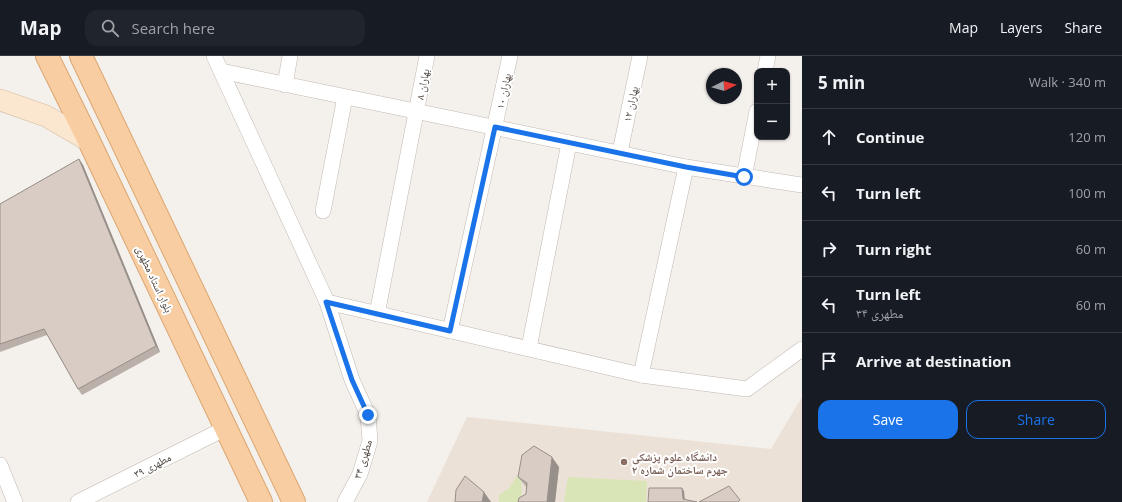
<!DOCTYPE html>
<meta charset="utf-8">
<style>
body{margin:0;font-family:"Open Sans","Noto Naskh Arabic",sans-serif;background:#20242c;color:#f1f3f6}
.controls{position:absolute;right:12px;top:12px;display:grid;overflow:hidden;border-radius:8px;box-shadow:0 1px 3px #0004}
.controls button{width:36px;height:36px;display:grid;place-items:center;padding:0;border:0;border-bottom:1px solid #363941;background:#171b24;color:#f1f3f6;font:20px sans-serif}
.compass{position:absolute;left:706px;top:12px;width:36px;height:36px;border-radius:50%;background:#171b24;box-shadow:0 1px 3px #0004;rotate:85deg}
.stop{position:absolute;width:12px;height:12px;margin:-9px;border:3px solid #1a73e8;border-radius:50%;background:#fff}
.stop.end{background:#1a73e8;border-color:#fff;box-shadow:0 1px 4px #0008}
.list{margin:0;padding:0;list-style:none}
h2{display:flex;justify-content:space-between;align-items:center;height:52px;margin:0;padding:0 16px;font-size:17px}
h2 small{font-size:13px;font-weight:400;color:#9ea1a6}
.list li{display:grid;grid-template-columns:26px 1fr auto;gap:12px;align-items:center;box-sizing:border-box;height:56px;padding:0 16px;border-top:1px solid #363941}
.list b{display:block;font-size:15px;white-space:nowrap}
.list p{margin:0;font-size:13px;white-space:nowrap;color:#9ea1a6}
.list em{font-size:13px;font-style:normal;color:#9ea1a6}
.actions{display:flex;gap:8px;padding:12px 16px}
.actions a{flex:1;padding:9px 0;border:1px solid #1a73e8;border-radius:12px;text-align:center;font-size:14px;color:#1a73e8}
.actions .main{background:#1a73e8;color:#fff}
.icon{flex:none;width:22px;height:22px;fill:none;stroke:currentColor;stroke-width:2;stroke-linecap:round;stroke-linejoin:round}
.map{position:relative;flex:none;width:802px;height:446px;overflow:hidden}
header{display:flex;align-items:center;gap:24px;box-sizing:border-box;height:56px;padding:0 20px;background:#171b24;border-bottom:1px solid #363941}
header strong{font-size:19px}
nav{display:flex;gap:22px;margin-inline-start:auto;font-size:14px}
.search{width:280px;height:36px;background:#20242c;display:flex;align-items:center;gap:10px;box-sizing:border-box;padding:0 14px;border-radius:12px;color:#9ea1a6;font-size:15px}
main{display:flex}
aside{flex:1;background:#171b24}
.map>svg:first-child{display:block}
</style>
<header>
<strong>Map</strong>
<div class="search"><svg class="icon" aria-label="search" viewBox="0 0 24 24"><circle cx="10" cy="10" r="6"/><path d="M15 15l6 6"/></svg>Search here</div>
<nav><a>Map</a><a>Layers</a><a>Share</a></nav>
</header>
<main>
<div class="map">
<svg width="802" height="446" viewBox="0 0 802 446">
<rect width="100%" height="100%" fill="#f4f0eb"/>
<path fill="#ece1d6" d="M802 341V446H427L467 361 771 393Z"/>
<g fill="#dae5b7">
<path d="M521 414 522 446H499V439L509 432Z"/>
<path d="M568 421 647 425 646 446H564Z"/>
</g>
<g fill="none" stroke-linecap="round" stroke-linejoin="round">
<g stroke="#c2b8b1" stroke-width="16">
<g id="minor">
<path d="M214 0 327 246 641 319 747 333 802 293"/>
<path d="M221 15 686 111 802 129"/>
<path d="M765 15 768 0"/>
<path d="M285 29 290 0"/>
<path d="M620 96 640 0"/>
<path d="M744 121 757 55"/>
<path d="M323 155 345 41"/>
<path d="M327 246 352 324 368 359 370 385 360 418 345 446"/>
<path d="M377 258 427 0"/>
<path d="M450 275 510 0"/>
<path d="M529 292 569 87"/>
<path d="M641 319 686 111"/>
<path d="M0 409 15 446"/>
<path d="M78 446 226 372"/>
</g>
</g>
<g stroke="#d3bca0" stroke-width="22">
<path id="secondary" d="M0 44 46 60 89 85"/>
</g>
<g stroke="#dca672" stroke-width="24">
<g id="primary">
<path d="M47 0 89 85 261 446"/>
<path d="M81 0 294 446"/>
</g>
</g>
<use href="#minor" stroke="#fff" stroke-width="15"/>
<use href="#secondary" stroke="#fbe7cf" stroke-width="21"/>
<use href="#primary" stroke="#f7cda1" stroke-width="22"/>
</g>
<g fill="#baafa9">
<path d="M79 103 83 109 160 296 82 339 78 333 47 279 0 296V148Z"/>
<path d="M559 411 555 446H518L526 438 527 432 518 421Z"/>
</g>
<g fill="#978f89">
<path d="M79 103 83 109 160 296 156 290Z"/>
<path d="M552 401 559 411 555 446H547Z"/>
<path d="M682 432 684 435 685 445 683 443Z"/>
<path d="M484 436 491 446H482Z"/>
</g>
<g fill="#d8ccc4" stroke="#978f89">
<path d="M79 103 156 290 78 333 44 273 0 288V148Z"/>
<path d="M534 390 552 401 547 446H518L519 442 526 438 527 427 518 421 522 399Z"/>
<path d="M465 420 484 436 482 446H455L456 434Z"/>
<path d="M729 430 740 444 738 446H699Z"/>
<path d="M649 432H682L683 443 697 446H648Z"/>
</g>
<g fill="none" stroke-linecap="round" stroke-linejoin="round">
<path stroke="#1a73e8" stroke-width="5" d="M368 359 352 324 326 246 450 275 495 71 686 111 744 121"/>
</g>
<circle fill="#8d6e63" stroke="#fff" stroke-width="1.5" cx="624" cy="406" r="4"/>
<g text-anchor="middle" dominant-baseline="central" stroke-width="4" stroke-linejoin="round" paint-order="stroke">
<g font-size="11" fill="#483f39" stroke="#fff">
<text transform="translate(422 28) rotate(-79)">بهاران ۸</text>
<text transform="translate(503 35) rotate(-78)">بهاران ۱۰</text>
<text transform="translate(630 48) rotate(-78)">بهاران ۱۲</text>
<text transform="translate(155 223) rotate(65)">بلوار استاد مطهری</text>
<text transform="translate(362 403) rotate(-73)">مطهری ۳۴</text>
<text transform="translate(152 409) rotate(-27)">مطهری ۳۹</text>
</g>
<g font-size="11" font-weight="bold" fill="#785e54" stroke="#fff" text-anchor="start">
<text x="632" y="400">دانشگاه علوم پزشکی<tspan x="632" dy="13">جهرم ساختمان شماره ۲</tspan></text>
</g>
</g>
</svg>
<div class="controls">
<button>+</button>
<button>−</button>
</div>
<svg class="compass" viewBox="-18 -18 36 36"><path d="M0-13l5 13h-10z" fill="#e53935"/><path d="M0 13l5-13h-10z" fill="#9ea1a6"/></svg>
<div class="stop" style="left:744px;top:121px"></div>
<div class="stop end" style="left:368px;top:359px"></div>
</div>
<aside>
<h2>5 min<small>Walk · 340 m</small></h2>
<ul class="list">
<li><svg class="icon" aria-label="ahead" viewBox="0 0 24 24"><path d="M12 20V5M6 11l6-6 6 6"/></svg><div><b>Continue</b></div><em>120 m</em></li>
<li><svg class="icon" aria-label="left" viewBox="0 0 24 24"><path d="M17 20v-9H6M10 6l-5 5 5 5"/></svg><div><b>Turn left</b></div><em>100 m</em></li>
<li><svg class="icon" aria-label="right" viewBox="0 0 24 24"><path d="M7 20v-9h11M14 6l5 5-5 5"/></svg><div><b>Turn right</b></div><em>60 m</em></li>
<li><svg class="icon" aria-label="left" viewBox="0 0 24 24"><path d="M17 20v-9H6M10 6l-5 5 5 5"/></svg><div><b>Turn left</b><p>مطهری ۳۴</p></div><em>60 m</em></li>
<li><svg class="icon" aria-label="arrive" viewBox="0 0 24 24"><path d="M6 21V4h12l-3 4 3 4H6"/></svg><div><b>Arrive at destination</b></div></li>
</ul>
<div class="actions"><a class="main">Save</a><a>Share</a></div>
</aside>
</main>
